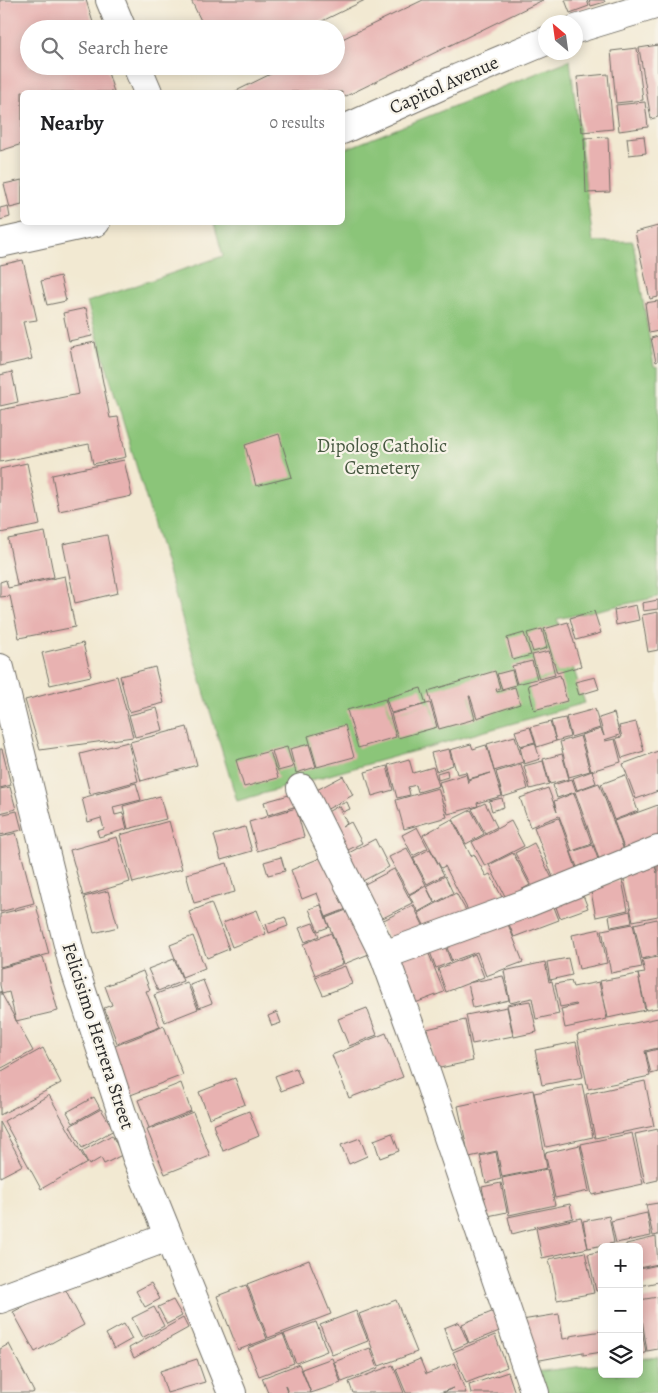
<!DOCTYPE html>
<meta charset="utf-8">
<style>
body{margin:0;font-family:Alegreya,serif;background:#f2f2f2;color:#202124}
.controls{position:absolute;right:15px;bottom:15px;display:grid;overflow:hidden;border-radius:8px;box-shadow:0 2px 12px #0003}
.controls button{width:45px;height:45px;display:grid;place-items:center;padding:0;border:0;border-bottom:1px solid #e0e0e0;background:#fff;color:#202124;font:25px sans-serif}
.compass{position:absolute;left:538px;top:15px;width:45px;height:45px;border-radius:50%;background:#fff;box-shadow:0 2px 12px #0003;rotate:331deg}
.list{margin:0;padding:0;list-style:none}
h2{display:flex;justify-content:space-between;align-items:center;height:65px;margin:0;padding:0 20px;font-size:21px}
h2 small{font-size:16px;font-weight:400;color:#757577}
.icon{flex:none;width:28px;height:28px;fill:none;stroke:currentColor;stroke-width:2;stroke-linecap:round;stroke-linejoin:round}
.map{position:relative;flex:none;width:658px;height:1393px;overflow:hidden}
.search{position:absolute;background:#fff;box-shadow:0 2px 12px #0003;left:20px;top:20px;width:325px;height:55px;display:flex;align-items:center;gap:12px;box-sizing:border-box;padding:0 18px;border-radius:28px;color:#757577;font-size:19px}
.panel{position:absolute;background:#fff;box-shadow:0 2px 12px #0003;left:20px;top:90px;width:325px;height:135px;border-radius:8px}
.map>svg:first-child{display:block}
</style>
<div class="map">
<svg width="658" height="1393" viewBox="0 0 658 1393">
<rect width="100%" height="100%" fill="#f7f3e8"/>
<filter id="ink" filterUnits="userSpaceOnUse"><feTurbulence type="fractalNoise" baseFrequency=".02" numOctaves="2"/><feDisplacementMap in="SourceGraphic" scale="10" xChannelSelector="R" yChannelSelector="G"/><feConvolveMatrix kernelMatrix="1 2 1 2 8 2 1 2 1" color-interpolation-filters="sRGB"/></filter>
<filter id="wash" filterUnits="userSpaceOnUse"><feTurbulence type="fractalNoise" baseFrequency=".0096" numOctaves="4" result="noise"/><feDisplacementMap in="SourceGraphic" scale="20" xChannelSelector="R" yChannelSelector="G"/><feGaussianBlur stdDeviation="1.12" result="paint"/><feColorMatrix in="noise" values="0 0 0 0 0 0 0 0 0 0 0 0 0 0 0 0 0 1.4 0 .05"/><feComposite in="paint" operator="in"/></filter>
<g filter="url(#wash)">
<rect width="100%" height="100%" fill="#f2e9d2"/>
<g fill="#8bc579" stroke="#5b7852">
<path d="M570 60 593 242 633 241 654 366 658 367V597L557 619 585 703 237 801 87 302 223 256 214 223 342 222 343 150Z"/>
<path d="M658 1357V1393H540L534 1372 602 1364V1374H639V1359Z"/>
</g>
<g id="blocks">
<g fill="#e8b2b1">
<path d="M0 0H86L95 29H29V66H106L114 92H22V144L0 151Z"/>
<path d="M191 0H365L306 29H205Z"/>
<path d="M423 0H543L342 98V92H234L287 66H336V42Z"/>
<path d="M565 0H587L589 6 570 13Z"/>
<path d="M589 0H604L605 2 591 6Z"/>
<path d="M658 45V117L651 119 639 48Z"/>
<path d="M637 48 643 100 616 103 611 51Z"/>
<path d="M608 74 613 129 582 132 577 77Z"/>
<path d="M645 102 648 127 619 131 616 105Z"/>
<path d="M644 136 646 153 629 155 627 138Z"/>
<path d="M608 137 610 192 586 193 584 138Z"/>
<path d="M22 180V205L10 208 4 184Z"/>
<path d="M8 206 10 217 0 220V208Z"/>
<path d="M658 226V297L650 299 635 232Z"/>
<path d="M23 260 37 320 23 322 32 359 0 366V265Z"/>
<path d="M60 276 66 301 47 305 41 281Z"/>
<path d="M658 301V331L649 333 645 303Z"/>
<path d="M86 308 92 336 69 341 63 313Z"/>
<path d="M658 336V361L656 362 651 338Z"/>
<path d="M95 342 110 418 118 417 126 457 93 464 89 444 0 462V410L79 394 70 347Z"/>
<path d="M12 372 18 402 0 406V375Z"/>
<path d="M279 434 292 477 256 486 245 445Z"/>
<path d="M124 460 132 496 59 511 52 475Z"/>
<path d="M27 463 40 525 0 533V469Z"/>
<path d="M45 532 54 577 17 585 8 539Z"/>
<path d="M107 535 118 593 75 603 63 544Z"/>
<path d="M65 576 75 627 19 638 10 596 0 597V582L6 580 8 588Z"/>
<path d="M658 600V609L643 611 642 603Z"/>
<path d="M636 605 639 620 616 625 614 610Z"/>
<path d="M594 611 601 633 576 640 570 618Z"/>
<path d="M658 612V650L648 652 642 615Z"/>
<path d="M568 622 581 666 557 673 544 629Z"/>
<path d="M542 629 547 648 533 652 527 633Z"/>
<path d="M524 633 531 655 513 660 507 638Z"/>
<path d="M83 643 91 676 50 685 42 653Z"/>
<path d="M549 651 555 675 539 679 532 655Z"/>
<path d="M532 661 537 679 517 684 512 666Z"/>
<path d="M155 667 164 703 129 712 120 676Z"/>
<path d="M512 670 516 685 502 689 497 674Z"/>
<path d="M495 671 500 688 496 689 497 692 515 687 520 704 477 718 470 696H469L475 719 439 729 428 691Z"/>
<path d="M560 675 567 701 534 710 528 685Z"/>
<path d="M117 676 133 737 40 750 25 700Z"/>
<path d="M595 677 599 689 579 695 575 682Z"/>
<path d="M421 688 426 704 391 713 386 698Z"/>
<path d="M385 699 396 737 358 748 347 710Z"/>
<path d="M430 703 437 727 398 738 391 714Z"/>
<path d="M157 708 163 730 135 737 129 715Z"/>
<path d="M595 709 600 728 571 737 566 717Z"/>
<path d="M614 713 620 735 604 740 605 741 615 739 621 762 591 771 581 735 601 729 604 736 599 718Z"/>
<path d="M565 718 570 737 556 741 551 721Z"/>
<path d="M550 722 556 741 537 747 531 727Z"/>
<path d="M636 722 644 751 622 758 616 738 622 737 619 726Z"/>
<path d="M345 725 354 757 317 767 308 736Z"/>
<path d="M187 727 197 765 141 781 130 742Z"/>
<path d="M530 727 535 742 520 746 515 731Z"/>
<path d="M515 736 523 762 494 771 487 744Z"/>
<path d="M580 736 590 771 569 777 560 742Z"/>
<path d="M128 742 138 781 90 794 80 754Z"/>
<path d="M535 743 540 759 524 764 520 747Z"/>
<path d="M309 744 316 767 296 773 290 749Z"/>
<path d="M471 744 473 749 486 745 502 796 477 803 478 806 448 814 439 782 466 774 468 783V780L491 773 468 779 466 772 457 774 450 750Z"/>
<path d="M287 747 293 767 278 771 272 751Z"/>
<path d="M0 749H2L11 785 0 788Z"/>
<path d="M449 749 453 765 436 771 431 753Z"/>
<path d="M270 751 278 778 244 787 236 760Z"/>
<path d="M658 751V791L636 799 623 764Z"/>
<path d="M562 754 569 779 550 784 543 759Z"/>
<path d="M409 759 413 773 433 767 439 786 418 792 416 785 408 787 410 795 397 798 388 765Z"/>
<path d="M543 761 549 784 530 789 524 766Z"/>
<path d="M521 764 528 789 503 797 496 772Z"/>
<path d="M387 766 393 790 372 796 365 772Z"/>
<path d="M447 770 448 777 438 780 437 773Z"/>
<path d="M592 771 596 783 577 790 573 778Z"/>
<path d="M625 775 638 811 614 820 601 784Z"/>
<path d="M343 776 353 795 324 811 313 792Z"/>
<path d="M572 779 576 791 599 783 625 853 600 862 575 792 557 798 553 785Z"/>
<path d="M136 783 141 800 113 807 115 815 123 813 127 829 99 837 97 831 104 829 101 818 88 822 82 798Z"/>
<path d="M10 787 16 809 0 813V789Z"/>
<path d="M438 788 447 817 404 829 396 800Z"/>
<path d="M548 788 557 812 554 801 574 793 592 844 572 851 559 816 530 827 520 798Z"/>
<path d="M296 793 300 805 268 815 264 802Z"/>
<path d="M160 796 166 819 128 829 123 806Z"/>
<path d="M502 798 504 807 492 811 489 801Z"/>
<path d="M347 802 350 809 343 812 339 805Z"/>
<path d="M485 803 497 827 485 833 472 809Z"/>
<path d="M658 805V839L625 851 614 821Z"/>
<path d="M338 806 347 823 342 827 351 822 362 843 342 853 324 814Z"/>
<path d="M296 808 304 837 257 851 249 822Z"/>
<path d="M471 810 484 834 466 844 453 819Z"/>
<path d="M17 811 22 830 0 835V815Z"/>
<path d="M559 818 577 871 554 880 534 827Z"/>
<path d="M452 819 471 856 474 854 486 876 490 874 503 899 471 916 445 866 441 868 423 835Z"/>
<path d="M169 821 182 869 133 883 120 835Z"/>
<path d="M511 821 524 846 485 866 472 842Z"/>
<path d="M245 827 252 851 221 860 214 835Z"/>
<path d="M417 827 428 848 413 856 402 835Z"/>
<path d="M16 833 34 903 0 912V837Z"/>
<path d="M117 837 130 882 83 896 70 850Z"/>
<path d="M375 839 389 867 357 884 343 856Z"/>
<path d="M534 843 553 880 534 890 515 853Z"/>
<path d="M593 845 598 859 577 867 571 852Z"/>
<path d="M407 848 426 885 409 894 389 857Z"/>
<path d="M430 849 444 875 427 884 413 858Z"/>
<path d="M658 851V916L633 921 621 866 653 859 657 873 653 852Z"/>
<path d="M513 853 530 885 506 898 489 865Z"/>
<path d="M325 856 349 908 326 917 317 893 302 899 291 870Z"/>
<path d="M281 857 285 871 268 875 264 862Z"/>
<path d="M227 863 235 892 194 903 186 874Z"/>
<path d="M394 869 412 903 379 920 361 886Z"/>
<path d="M445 876 453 893 435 903 426 886Z"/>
<path d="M622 880 628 910 596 917 590 887Z"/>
<path d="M579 885 588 908 560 918 552 896Z"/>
<path d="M426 886 434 903 418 912 409 895Z"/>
<path d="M108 891 118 927 94 933 84 897Z"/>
<path d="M456 893 468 914 429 935 418 913Z"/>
<path d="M550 897 559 920 514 937 505 914Z"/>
<path d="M211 903 229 949 207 958 189 912Z"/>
<path d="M36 905 49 954 0 967V914Z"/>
<path d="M321 905 329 927 318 931 309 909Z"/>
<path d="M413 905 427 933 394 950 380 922Z"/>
<path d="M349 909 369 954 344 964 326 918Z"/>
<path d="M257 910 266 934 232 947 223 923Z"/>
<path d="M630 911 632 923 611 927 609 916Z"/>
<path d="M504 914 523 962 486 976 477 952 452 961 443 937Z"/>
<path d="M285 917 288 926 269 933 266 924Z"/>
<path d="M657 919 658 955 642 959 634 924Z"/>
<path d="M313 923 319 936 305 942 299 928Z"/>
<path d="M633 924 642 967 611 973 602 930Z"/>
<path d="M600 929 607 963 579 969 572 935Z"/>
<path d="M331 933 343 964 315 975 303 944Z"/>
<path d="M193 936 205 968 182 977 170 945Z"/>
<path d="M442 938 451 962 436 968 427 944Z"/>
<path d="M425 944 444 992 410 1005 391 957Z"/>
<path d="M475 954 484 977 446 992 438 969Z"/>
<path d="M43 957 58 1011 16 1021 9 992 2 994 0 985V968Z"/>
<path d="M658 957V1008L646 1010 638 974 645 973 642 960Z"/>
<path d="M568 958 572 975 550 980 547 962Z"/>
<path d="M174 959 183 981 158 991 148 969Z"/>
<path d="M545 962 549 982 552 981 559 1014 536 1019 532 998 510 1003 504 971Z"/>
<path d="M345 966 352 984 323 995 315 977Z"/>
<path d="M143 971 150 990 146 991 160 1027 117 1043 104 1008 112 1005 105 986Z"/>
<path d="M638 974 645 1010 608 1018 600 981Z"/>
<path d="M503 976 509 1000 473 1008 468 983Z"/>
<path d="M203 980 212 1003 199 1008 190 985Z"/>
<path d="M571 981 573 987 599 982 607 1019 565 1028 561 1009 577 1005 576 1004 560 1007 555 984Z"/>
<path d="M187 982 198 1009 165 1022 154 995Z"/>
<path d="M0 991 33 1051 0 1069Z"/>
<path d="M530 1001 537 1032 514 1037 507 1005Z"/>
<path d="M507 1007 513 1036 472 1044 466 1015Z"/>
<path d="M367 1008 377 1035 349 1046 338 1019Z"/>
<path d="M277 1012 281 1023 272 1026 268 1016Z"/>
<path d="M658 1018V1048L645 1051 650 1076 588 1089 577 1035Z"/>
<path d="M465 1020 473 1061 435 1069 427 1029Z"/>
<path d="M164 1026 183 1075 128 1096 110 1048Z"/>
<path d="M386 1033 403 1077 349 1098 332 1055Z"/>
<path d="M576 1042 583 1077 542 1085 535 1050Z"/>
<path d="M43 1048 61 1083 0 1115V1072Z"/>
<path d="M658 1049V1072L651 1074 646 1052Z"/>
<path d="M296 1068 302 1083 281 1091 275 1076Z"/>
<path d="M235 1078 245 1104 209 1118 199 1092Z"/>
<path d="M645 1081 654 1126 595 1138 586 1094Z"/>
<path d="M181 1083 191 1111 149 1128 138 1100Z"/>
<path d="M582 1084 593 1137 546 1147 534 1093Z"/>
<path d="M533 1090 547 1168 502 1177 497 1151 469 1157 458 1106Z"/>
<path d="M49 1095 87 1163 41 1189 4 1121Z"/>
<path d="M94 1097 100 1108 73 1123 67 1112Z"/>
<path d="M101 1109 114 1130 82 1148 70 1126Z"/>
<path d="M249 1111 259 1136 223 1151 213 1125Z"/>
<path d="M193 1112 210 1156 165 1174 147 1130Z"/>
<path d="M0 1122 23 1165 0 1177Z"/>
<path d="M658 1129V1180L645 1183 635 1134Z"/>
<path d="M392 1133 399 1151 380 1158 374 1140Z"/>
<path d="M632 1133 643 1184 592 1195 581 1144Z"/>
<path d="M112 1135 122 1155 104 1164 101 1158 89 1165 82 1151Z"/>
<path d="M360 1138 367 1156 349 1164 341 1145Z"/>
<path d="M580 1145 589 1191 555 1198 545 1153Z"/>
<path d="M496 1152 501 1179 486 1183 480 1156Z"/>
<path d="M547 1169 555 1205 509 1215 502 1178Z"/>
<path d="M501 1183 507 1212 488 1216 482 1187Z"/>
<path d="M658 1203V1235L653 1236 646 1205Z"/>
<path d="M570 1204 573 1218 534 1227 535 1228 512 1234 508 1217Z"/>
<path d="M647 1213 651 1236 616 1243 611 1221Z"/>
<path d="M609 1216 614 1243 588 1248 583 1221Z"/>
<path d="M581 1218 588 1248 542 1258 536 1228Z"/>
<path d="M656 1237 658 1264 639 1268V1247H626V1244Z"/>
<path d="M602 1251V1290L596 1291 588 1254Z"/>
<path d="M585 1252 594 1293 557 1300 549 1259Z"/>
<path d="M309 1260 331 1314 268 1338 247 1284Z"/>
<path d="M658 1265V1282L639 1286V1269Z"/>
<path d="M151 1283 160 1299 145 1307 136 1291Z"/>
<path d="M63 1285 84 1325 35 1352 13 1312Z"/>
<path d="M246 1285 267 1339 238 1350 217 1296Z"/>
<path d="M658 1297V1349L647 1351 639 1300Z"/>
<path d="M173 1300 182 1316 167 1324 158 1307Z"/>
<path d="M396 1300 417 1352 379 1366 359 1314Z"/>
<path d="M154 1307 164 1326 142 1338 132 1318Z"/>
<path d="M356 1311 368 1341 332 1355 320 1325Z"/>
<path d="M494 1311 502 1330 469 1343 462 1324Z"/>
<path d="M559 1314 563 1339 570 1338V1336L602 1331V1352L583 1355V1352L535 1361 522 1320Z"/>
<path d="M183 1318 188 1328 134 1358 129 1348Z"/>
<path d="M640 1318 646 1353 639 1354V1319Z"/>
<path d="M316 1322 327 1351 296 1363 284 1334Z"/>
<path d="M459 1322 468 1343 452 1350 444 1328Z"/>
<path d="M124 1324 132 1339 114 1349 106 1334Z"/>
<path d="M283 1334 294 1363 259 1376 248 1348Z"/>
<path d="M495 1335 507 1367 466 1383 453 1352Z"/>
<path d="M9 1344 34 1392 32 1393H0V1349Z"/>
<path d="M370 1348 378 1368 342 1382 334 1362Z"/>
<path d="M332 1358 341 1383 311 1393 302 1369Z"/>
<path d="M197 1359 205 1382 167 1393 160 1371Z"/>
<path d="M420 1359 426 1374 455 1363 466 1393H443L453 1388 440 1393H406L396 1369Z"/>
<path d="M299 1364 311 1393H288L285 1385 287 1393H268L262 1378Z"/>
<path d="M393 1365 404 1393H353L349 1382Z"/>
<path d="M508 1372 515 1393H471L469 1385Z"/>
</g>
</g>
</g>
<g filter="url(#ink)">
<use href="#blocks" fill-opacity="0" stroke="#716e65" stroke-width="1"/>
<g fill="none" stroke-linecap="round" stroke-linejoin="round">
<g stroke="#716e65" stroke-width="30">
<g id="minor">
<path d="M110 0 122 29"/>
<path d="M576 29 658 4"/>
<path d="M137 66 148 92"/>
<path d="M342 130 458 78 546 41"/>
<path d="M0 243 96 222"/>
<path d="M301 788 384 955 414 1037 535 1393"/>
<path d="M384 955 525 904 658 850"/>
<path d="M0 1299 168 1237"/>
</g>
</g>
<g stroke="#716e65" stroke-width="30">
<path id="tertiary" d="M0 668 72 961 136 1156 232 1393"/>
</g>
<use href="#minor" stroke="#fff" stroke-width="28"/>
<use href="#tertiary" stroke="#fff" stroke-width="28"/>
</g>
</g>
<g text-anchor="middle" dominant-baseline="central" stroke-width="4.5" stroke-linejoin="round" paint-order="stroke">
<g font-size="19" fill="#2b2b2b" stroke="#f7f3e8">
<text transform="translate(444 85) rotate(-24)">Capitol Avenue</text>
<text transform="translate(98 1036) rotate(72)">Felicisimo Herrera Street</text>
</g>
<g font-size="19" fill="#485942" stroke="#f7f3e8">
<text x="382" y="446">Dipolog Catholic<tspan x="382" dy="22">Cemetery</tspan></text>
</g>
</g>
</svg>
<div class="controls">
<button>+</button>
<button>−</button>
<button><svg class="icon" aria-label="layers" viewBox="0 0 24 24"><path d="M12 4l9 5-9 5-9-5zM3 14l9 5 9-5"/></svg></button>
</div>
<svg class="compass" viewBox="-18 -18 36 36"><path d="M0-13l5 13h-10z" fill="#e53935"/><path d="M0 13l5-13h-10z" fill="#757577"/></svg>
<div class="search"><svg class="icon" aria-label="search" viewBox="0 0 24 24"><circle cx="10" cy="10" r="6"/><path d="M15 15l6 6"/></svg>Search here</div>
<section class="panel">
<h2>Nearby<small>0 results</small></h2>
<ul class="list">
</ul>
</section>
</div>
